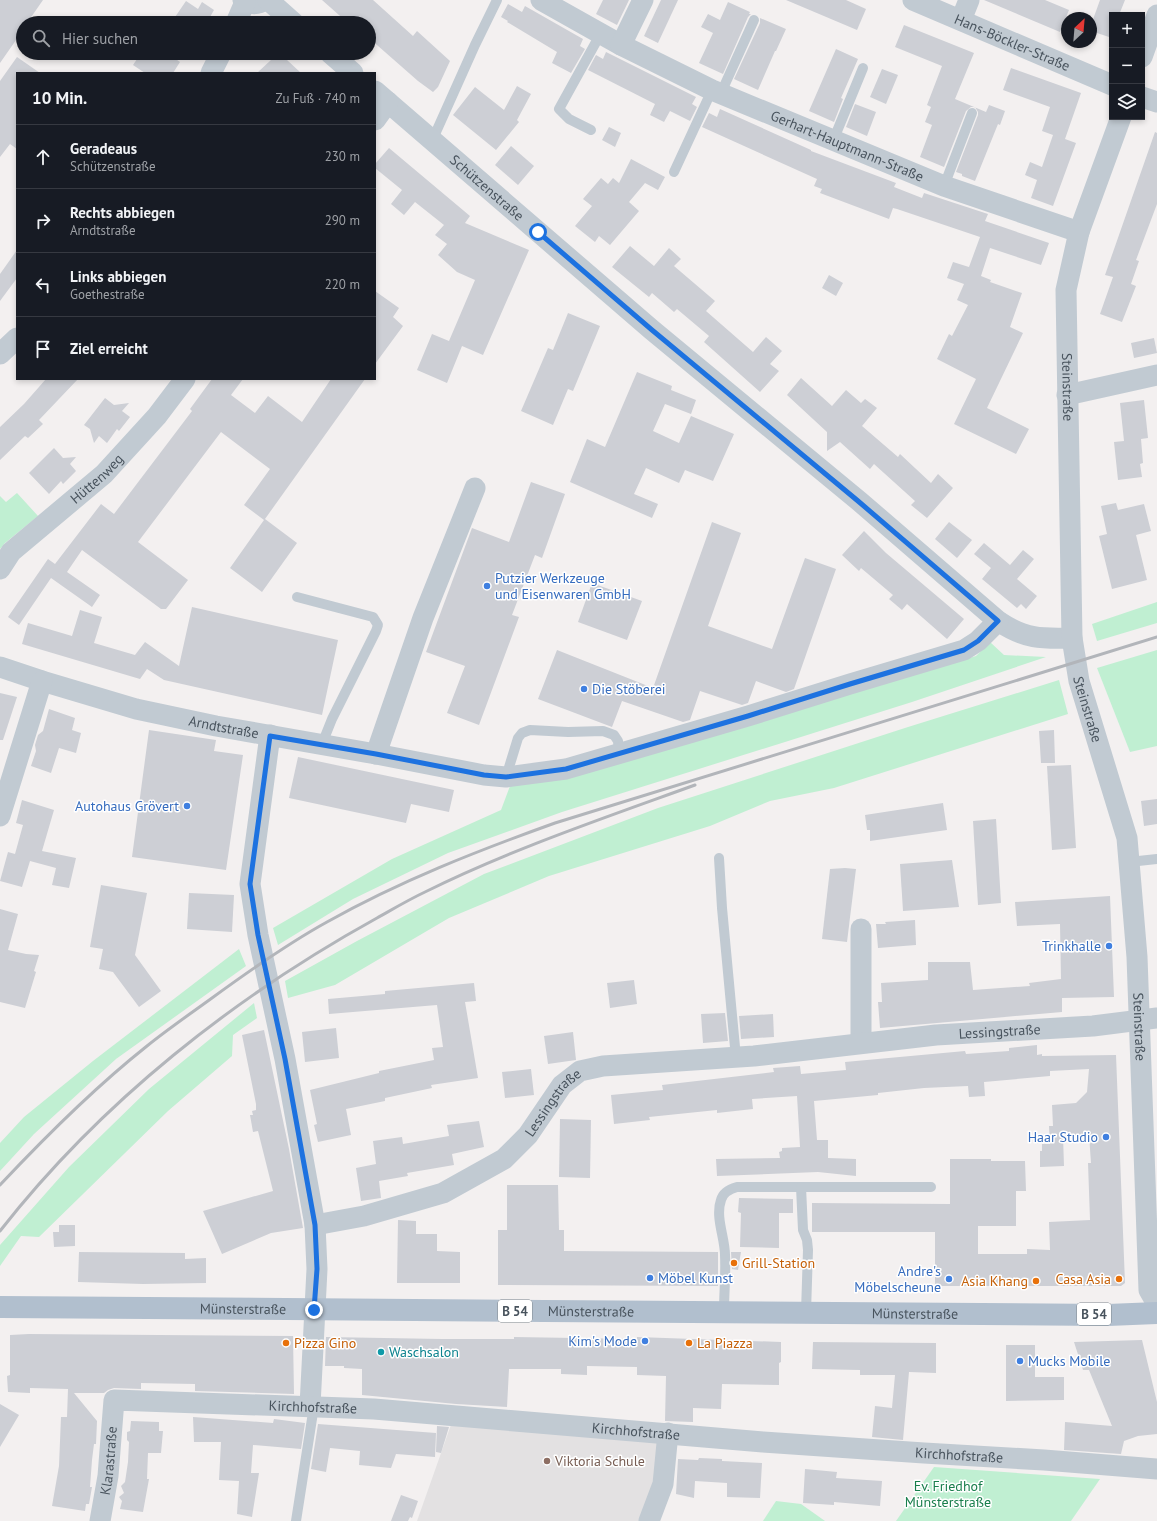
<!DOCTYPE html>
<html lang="de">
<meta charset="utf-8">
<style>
body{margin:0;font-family:"PT Sans",sans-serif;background:#20242c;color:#f1f3f6}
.controls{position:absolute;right:12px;top:12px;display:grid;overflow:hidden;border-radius:0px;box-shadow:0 2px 6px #0003}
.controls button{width:36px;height:36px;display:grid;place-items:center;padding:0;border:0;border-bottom:1px solid #363941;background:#171b24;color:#f1f3f6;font:20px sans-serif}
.compass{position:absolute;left:1061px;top:12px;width:36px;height:36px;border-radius:50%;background:#171b24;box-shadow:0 2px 6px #0003;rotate:26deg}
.stop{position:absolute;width:12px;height:12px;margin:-9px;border:3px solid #1d72e0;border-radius:50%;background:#fff}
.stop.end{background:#1d72e0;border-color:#fff;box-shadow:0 1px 4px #0008}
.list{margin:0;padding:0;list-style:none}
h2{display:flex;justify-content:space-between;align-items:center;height:52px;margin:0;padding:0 16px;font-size:17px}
h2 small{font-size:13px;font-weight:400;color:#9ea1a6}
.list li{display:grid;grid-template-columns:26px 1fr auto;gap:12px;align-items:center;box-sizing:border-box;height:64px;padding:0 16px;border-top:1px solid #363941}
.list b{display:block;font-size:15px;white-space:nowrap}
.list p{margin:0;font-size:13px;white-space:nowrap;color:#9ea1a6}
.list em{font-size:13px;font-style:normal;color:#9ea1a6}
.icon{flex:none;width:22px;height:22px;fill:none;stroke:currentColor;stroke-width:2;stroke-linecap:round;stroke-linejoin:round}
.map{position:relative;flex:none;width:1157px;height:1521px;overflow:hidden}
.search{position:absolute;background:#171b24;box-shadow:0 2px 6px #0003;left:16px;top:16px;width:360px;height:44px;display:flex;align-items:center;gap:10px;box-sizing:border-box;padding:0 14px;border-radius:22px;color:#9ea1a6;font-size:15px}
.panel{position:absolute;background:#171b24;box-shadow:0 2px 6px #0003;left:16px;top:72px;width:360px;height:308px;border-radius:0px}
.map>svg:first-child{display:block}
</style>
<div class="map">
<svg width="1157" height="1521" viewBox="0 0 1157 1521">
<rect width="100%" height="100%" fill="#f3f0f0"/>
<path fill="#e3e1e2" d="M452 1422 658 1440 654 1482 639 1521H417Z"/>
<g fill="#c0efd2">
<path d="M17 493 38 516 5 543 0 549V496L6 502Z"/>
<path d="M1157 602V623L1097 641 1092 624Z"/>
<path d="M990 642 1004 655 1046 657 912 702 562 812 448 853 353 899 278 945 273 928 392 859 501 810 510 786 730 730 976 656Z"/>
<path d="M1157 650V746L1130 752 1097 668Z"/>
<path d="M1059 680 1068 714 834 788 770 801 710 826 549 876 449 918 335 985 288 998 285 981 357 941 484 874 658 808 908 727Z"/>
<path d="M239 949 246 966 116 1059 34 1134 0 1171V1143L24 1117 93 1061Z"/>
<path d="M254 1003 257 1018 233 1035 232 1056 168 1111 39 1237 21 1236 0 1266V1245L69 1167 149 1089Z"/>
<path d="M934 1467 1100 1479 1071 1521H896Z"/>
<path d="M776 1501 801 1504 825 1521H763Z"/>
</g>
<g fill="#cdcfd5">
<path d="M0 0H43L27 23H23V30L0 63Z"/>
<path d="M322 0H373L413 36 417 31 450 61 438 87 433 92 418 81 369 38V23H348Z"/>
<path d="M603 0H629L617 25 596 14Z"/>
<path d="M661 0H678L658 43 644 36Z"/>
<path d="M786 0H846L866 9 857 30Z"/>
<path d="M984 0H1045L1069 10 1060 32Z"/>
<path d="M1100 0H1125L1119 15H1112V38L1091 31V25Z"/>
<path d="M186 1 198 9 202 2 214 10 210 17 219 23H171Z"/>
<path d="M728 2 750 12 749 14H751L748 17 723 74 699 63 713 33 701 27 708 14 720 20Z"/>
<path d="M508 4 522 12 525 6 583 39 580 46 585 49 571 73 552 63 557 52 507 22 508 21 501 17Z"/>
<path d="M760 18 786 29 776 51H775L758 90 734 79 760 23Z"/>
<path d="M904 25 974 53 955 99 986 112 989 105 1005 111 1000 125 998 124 975 181 962 176V174L956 172 978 115V112L975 107H971L966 111 944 167 920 157 932 125 925 122 931 107 927 105 942 66 895 47Z"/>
<path d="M836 49 858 59 841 98 843 99 834 122 809 111Z"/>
<path d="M606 52 696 97 692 104 697 107 690 121 670 111 664 122 650 115 655 104 588 70 596 55 603 59Z"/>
<path d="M141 53H167L180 62 173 73H145L133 65Z"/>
<path d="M17 57 40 73H17V149L10 144 0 157V81Z"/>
<path d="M276 58H282L287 60 301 73H257L271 60Z"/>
<path d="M1011 68 1081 93 1065 139 1076 143 1053 206 1031 198 1037 180 1025 175 1030 162 1042 167 1053 135 1042 131 1050 107 1003 90Z"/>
<path d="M882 69 898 75 886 104 870 97Z"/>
<path d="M517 86 531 94 517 120 519 122 496 150 453 115 475 87 504 110Z"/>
<path d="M855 104 876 112 867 136 846 127Z"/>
<path d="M720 109 811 150V151L896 183 894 187 922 198 924 193 988 214 985 221 1049 243 1041 265 990 248 981 276 991 280 990 282 1022 293 1010 327 1023 333 987 408 1029 429 1016 454 954 424 976 379 937 359 949 334 952 336 968 305 957 300 964 284 947 278 953 262 969 267 980 237 897 209 893 208 889 219 820 193 822 189 814 186 817 179 702 127 709 113 717 117Z"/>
<path d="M609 127 621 133 615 147 602 140Z"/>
<path d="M1155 132 1157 133V204L1136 260 1139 261 1131 284 1136 286 1122 322 1100 314 1113 277 1105 275Z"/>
<path d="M511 146 534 166 518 185 495 165Z"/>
<path d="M389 148 470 216 465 223 529 250 483 355 462 346 447 383 417 370 432 334 449 341 475 280 457 272 438 255 447 244 435 235 444 225 415 202 404 215 391 204 402 190 375 168V164Z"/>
<path d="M631 159 665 177 658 190 645 183 629 202 639 211 610 245 599 236 595 242 575 226 592 206 583 199 601 178 608 184 613 178 619 183Z"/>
<path d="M630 246 654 266 669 248 681 259 674 266 715 301 706 311 753 352 766 337 782 351 770 364 779 371 760 392 704 342 709 336 677 309 674 312 652 293 649 297 612 267Z"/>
<path d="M17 250V278L0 301V274Z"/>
<path d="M829 275 843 283 836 296 822 288Z"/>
<path d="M375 291 399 308 393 317 403 326 375 364Z"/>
<path d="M568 313 600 326 573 391 568 389 553 425 521 411 548 348 553 350Z"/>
<path d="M1154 338 1157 353 1134 358 1131 343Z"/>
<path d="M637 372 672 386 671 390 696 400 691 414 665 404 653 431 679 443 691 416 734 434 713 481 685 470 679 483 646 468 634 494 658 504 652 518 570 482 587 439 605 447Z"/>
<path d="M801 378 832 406 846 390 861 403 865 399 877 408 862 426 898 457 900 454 931 483 938 474 953 488 927 518 911 505 915 501 874 464 870 469 840 442 827 451V432L787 395Z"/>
<path d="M46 379H78L39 420 43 424 28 438 25 436 0 460V427L24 404Z"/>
<path d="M212 379H243L231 395 255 413 268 396 302 422 331 379H365L265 519 297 543 262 592 230 568 264 520 244 505 270 469 221 432 138 542 188 580 166 609H161L82 550 67 572 100 595 92 607 51 578 19 625 8 617 48 559 55 564 101 504 114 514 192 411 190 409Z"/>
<path d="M105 398 114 405 129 403 122 411 130 417 119 431 117 429 107 443 99 436 94 443 90 429 84 425Z"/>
<path d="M1144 400 1148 438 1141 439 1143 463 1140 464 1142 477 1118 480 1114 442 1124 441 1120 403Z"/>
<path d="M54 448 63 458 76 457 70 464 76 471 63 484 61 481 49 494 29 473Z"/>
<path d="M531 482 565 494 542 558 535 555 512 615 519 617 479 725 447 713 465 666 426 652 472 528 509 542Z"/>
<path d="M1116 503 1118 510 1144 504 1151 531 1136 535 1147 580 1112 589 1099 536 1107 534 1101 506Z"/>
<path d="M712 522 741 533 708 626 772 649 805 558 836 569 794 689 786 692 756 681 748 703 742 705 700 691 690 720 683 722 622 701 612 727 538 699 557 650 653 688Z"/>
<path d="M949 522 972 540 957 558 935 539Z"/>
<path d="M864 531 886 553 964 619 947 639 907 604 902 610 889 599 893 595 861 568 859 571 842 555Z"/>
<path d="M984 543 1010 565 1023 550 1034 559 1017 579 1037 596 1026 609 1021 604 1017 608 982 579 991 568 974 554Z"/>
<path d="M592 583 642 601 627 640 578 622Z"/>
<path d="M192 607 338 640 322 715 164 680 147 669 140 679 22 644 28 623 72 636 80 610 102 617 94 643 135 655 145 642 179 666Z"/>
<path d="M0 693 17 697 3 740H0Z"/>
<path d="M49 709 75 718 72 730 81 733 76 753 59 748 51 773 31 766 36 751 35 745 38 735 43 731Z"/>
<path d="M149 730 216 740 214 751 243 755 226 870 132 857Z"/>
<path d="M1054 730 1055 763H1041L1039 731Z"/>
<path d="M298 757 454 790 449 812 411 804 406 823 289 798Z"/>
<path d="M1071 765 1076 848 1052 850 1047 766Z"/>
<path d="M1157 799V824L1144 826 1141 801Z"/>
<path d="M22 800 54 810 42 851 76 858 69 888 52 885 56 868 30 861 22 887 0 881 8 852 15 854 23 825 16 823Z"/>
<path d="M943 803 947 830 870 841V830H867L865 815Z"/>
<path d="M996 819 1001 903 978 905 973 821Z"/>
<path d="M952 860 959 907 903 911 900 864Z"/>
<path d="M845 868 856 869 847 942 822 939 830 869Z"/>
<path d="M101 885 147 893 135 955 161 991 139 1007 113 972 99 969 103 949 90 947Z"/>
<path d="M189 893 234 895 232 932 187 929Z"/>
<path d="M1110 896 1114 997 1062 998V1012L880 1028 878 1002H882L881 983 928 980V962H970L973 990 1030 986 1029 983 1061 979 1060 924 1017 926 1015 902Z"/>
<path d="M0 909 18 914 8 950 26 954 39 955 34 971 36 972 25 1008 0 1002Z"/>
<path d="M915 920 916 945 878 948 876 924H886L885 922Z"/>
<path d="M634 980 637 1004 610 1008 607 983Z"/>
<path d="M474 983 476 1001 465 1002 478 1078 431 1085 432 1088 385 1098V1101L346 1109 351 1135 318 1142 314 1125 317 1124 310 1090 379 1073V1071L434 1060 432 1048 443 1047 437 1005 329 1014 328 999 385 994V991Z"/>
<path d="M725 1013 728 1041 703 1043 701 1014Z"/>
<path d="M773 1014 774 1037 741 1039 739 1016Z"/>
<path d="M336 1028 339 1058 305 1062 302 1032Z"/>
<path d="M264 1030 289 1149 303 1228 271 1233 222 1254 203 1211 273 1191 258 1131 253 1132 250 1115H253L252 1111 256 1110V1104L242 1035Z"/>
<path d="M573 1032 576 1060 548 1064 544 1036Z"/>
<path d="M1037 1045V1055L1042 1054V1056L1116 1055 1125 1283 1121 1286H935V1232H812V1203L950 1204V1159H991V1161H1025L1026 1191H1016V1226H978V1254H1027V1249L1050 1250 1049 1222 1090 1220 1088 1163H1091L1089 1135 1063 1136 1064 1166 1040 1167V1151H1042V1144H1050L1049 1126H1053L1052 1105 1076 1103 1087 1092 1089 1069 1050 1071V1076L984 1082 985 1096 969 1097 968 1086 924 1088 878 1093V1095L814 1101 817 1140H828V1158L856 1159V1176L818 1172 717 1176 716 1159 780 1158 779 1152 782 1151V1148L800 1147 797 1096 752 1099 753 1109 717 1113V1110L649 1117 650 1120 614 1124 611 1095 663 1090 662 1085 774 1072 773 1068 800 1066 801 1074 846 1070 845 1062 965 1051 966 1054 1009 1051V1048Z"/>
<path d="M531 1069 534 1095 505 1098 502 1072Z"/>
<path d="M560 1119 591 1120 590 1178 559 1177Z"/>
<path d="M479 1121 484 1147 452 1154 454 1165 407 1173 408 1176 379 1181 381 1198 361 1201 356 1168 376 1164 373 1141 402 1137 403 1144 449 1136 447 1125Z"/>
<path d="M507 1185H558L559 1230H564V1251L718 1252V1286L498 1285V1230H507Z"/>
<path d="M739 1198 793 1199V1213H779V1248L740 1247 741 1213 738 1212Z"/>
<path d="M398 1220 416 1221V1234H437V1251L460 1252V1283H397Z"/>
<path d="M59 1225H75V1246L54 1247 53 1232H59Z"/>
<path d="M79 1252 185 1253V1259L206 1258V1283L143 1284 78 1282Z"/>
<path d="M731 1252H741L738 1270 732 1269Z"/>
<path d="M29 1334 293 1336 294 1394 195 1391V1384L141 1383V1389L114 1388 108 1390 104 1393H74L97 1421 96 1444H94L92 1460 90 1487H92L89 1504H86L85 1511 52 1506 59 1466 61 1417H67L68 1389 30 1388V1393L8 1392 7 1376 10 1375V1335Z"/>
<path d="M326 1337 442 1339H514V1337L637 1339V1337L781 1342V1362L779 1363V1385L722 1384 721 1409 693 1408V1422L665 1421 666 1376 637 1375V1367L587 1366V1375L561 1374V1369H509L507 1407 456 1404 362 1395V1369L344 1368V1366H325Z"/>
<path d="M1142 1340 1157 1402V1434L1138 1436 1124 1441 1121 1454 1064 1450 1065 1422 1112 1426 1089 1370H1083L1074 1342Z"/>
<path d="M813 1342 936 1343V1373L909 1372 903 1440 872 1437 875 1406 892 1408 895 1375H860V1370L812 1369Z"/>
<path d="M1006 1345H1035V1377H1064V1400L1006 1401Z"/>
<path d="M0 1404 19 1415 0 1447Z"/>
<path d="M193 1417 273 1423 274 1419 305 1423 301 1449 253 1445 251 1473H259L252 1517 237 1514 239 1481 219 1480 221 1442H194Z"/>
<path d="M131 1421 159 1422V1431H163L161 1453H148L147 1479H149L143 1512 120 1509 122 1501 119 1497 124 1493 121 1486 125 1482 128 1462 129 1442 127 1440V1432L130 1431Z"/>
<path d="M318 1424 436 1433 435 1457 396 1454 391 1468 359 1465 360 1451 330 1448 326 1472 311 1469Z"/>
<path d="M437 1426 449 1427 441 1453 436 1452Z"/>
<path d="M699 1458 722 1459V1461L762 1463 760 1498 727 1497V1483L695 1481 694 1498 676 1494 678 1459 698 1460Z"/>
<path d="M805 1469 837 1472 836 1478 882 1481 880 1506 834 1502V1505L803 1503Z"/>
<path d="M401 1495 418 1501 412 1518 410 1517 408 1521H391Z"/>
</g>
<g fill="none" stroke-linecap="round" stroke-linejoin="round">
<g stroke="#c1cad2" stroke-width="10">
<path d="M721 93 754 20"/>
<path d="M591 130 569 119 559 109 601 33"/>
<path d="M432 141 475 45 497 0"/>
<path d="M833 141 863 68"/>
<path d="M674 172 712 90"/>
<path d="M944 186 972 113"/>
<path d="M297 597 373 617 378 625 376 631 332 719 322 744"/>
<path d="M506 777 518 738 522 733 530 730 568 732 603 731 614 735 618 741 619 754"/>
<path d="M719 858 722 908 736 1058"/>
<path d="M1129 862 1157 859"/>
<path d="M724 1311C724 1293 726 1274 725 1255 725 1238 715 1217 721 1200 723 1192 730 1189 737 1187H801"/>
<path d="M806 1312 808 1250 807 1240 803 1230 801 1187H931"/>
<path d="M296 1521 314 1406"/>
</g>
<g stroke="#c1cad2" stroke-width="21">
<path d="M243 0C250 5 258 5 265 0"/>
<path d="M268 0 294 23"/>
<path d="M541 0 621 45"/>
<path id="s1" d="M643 0 621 45 712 90 944 186 1079 232"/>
<path id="s2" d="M913 0 1112 85"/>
<path d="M961 20 969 0"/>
<path d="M236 23 245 2"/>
<path d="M330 53 353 73"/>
<path d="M1142 57 1157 15"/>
<path d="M211 73 221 53"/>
<path id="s3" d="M375 91 652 330 859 501 998 621C1025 639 1041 639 1072 638"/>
<path d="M1142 97 1157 102"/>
<path id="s4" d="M1121 117 1079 232 1066 290 1072 638 1079 681 1127 838 1137 957 1149 1290 1157 1304"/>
<path d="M375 120 388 102"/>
<path d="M0 354 17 338"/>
<path d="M1067 395 1157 375"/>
<path id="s5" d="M0 569 11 552 104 474 157 416 185 379"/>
<path id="s6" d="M0 667 42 681 136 709 216 726 376 754 484 775 506 777 566 769 748 716 850 684 964 650 978 641 998 621"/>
<path d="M270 735 250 884 258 935 285 1059 315 1225 317 1269 310 1406"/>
<path d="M376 754 423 618 475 488"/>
<path d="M0 816 42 681"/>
<path d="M861 929V1043"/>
<path id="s7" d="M315 1225 364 1216 443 1193 504 1159 528 1135 562 1085 580 1071 603 1066 754 1056 936 1035 1093 1026 1157 1018"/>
<path id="s8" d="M100 1521 108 1476 114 1400 374 1409 763 1442 924 1453 1044 1460 1157 1469"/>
<path d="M649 1521 663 1484 668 1433"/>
</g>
<path stroke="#b1bfce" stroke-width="22" id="s9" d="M0 1307 1108 1315 1157 1313"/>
<g stroke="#b2b5ba" stroke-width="3">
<path d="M0 1185C46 1136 94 1088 147 1046 168 1029 190 1014 212 998 249 971 287 944 327 922 400 881 477 851 555 823L1157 637"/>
<path d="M0 1231C101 1102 234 997 377 918 393 909 408 900 425 892 512 849 604 818 695 785"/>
</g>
</g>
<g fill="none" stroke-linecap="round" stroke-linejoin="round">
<path stroke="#1d72e0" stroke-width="5" d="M314 1310 317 1269 315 1225 285 1059 258 935 250 884 270 736 376 754 484 775 506 777 566 769 748 716 850 684 964 650 978 641 998 621 858 501 652 330 538 232"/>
</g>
<g fill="#3f7fe0" stroke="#fff" stroke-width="1.5">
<circle cx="487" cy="586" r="4"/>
<circle cx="584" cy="689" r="4"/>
<circle cx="187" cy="806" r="4"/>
<circle cx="1109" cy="946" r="4"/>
<circle cx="1106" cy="1137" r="4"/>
<circle cx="650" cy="1278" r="4"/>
<circle cx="949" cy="1279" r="4"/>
<circle cx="645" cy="1341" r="4"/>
<circle cx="1020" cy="1361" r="4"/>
</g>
<g fill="#e8710a" stroke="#fff" stroke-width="1.5">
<circle cx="734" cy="1263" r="4"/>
<circle cx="1119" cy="1279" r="4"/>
<circle cx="1036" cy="1281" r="4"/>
<circle cx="286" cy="1343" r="4"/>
<circle cx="689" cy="1343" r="4"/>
</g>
<circle fill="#0f9aa8" stroke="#fff" stroke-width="1.5" cx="381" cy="1352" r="4"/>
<circle fill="#8d6e63" stroke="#fff" stroke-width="1.5" cx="547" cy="1461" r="4"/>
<g text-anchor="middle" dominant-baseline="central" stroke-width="3" stroke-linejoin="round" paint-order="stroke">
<g fill="#fff" stroke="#7f878e" stroke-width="1">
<rect x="498" y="1300" width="34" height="22" rx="3"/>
<rect x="1077" y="1303" width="34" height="22" rx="3"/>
</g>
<g font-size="13" font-weight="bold" fill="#48535d">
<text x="515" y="1311">B 54</text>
<text x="1094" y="1314">B 54</text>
</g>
<g font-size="14" fill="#48535d" stroke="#fff">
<text stroke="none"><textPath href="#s2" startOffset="108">Hans-Böckler-Straße</textPath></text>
<text stroke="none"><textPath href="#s1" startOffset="298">Gerhart-Hauptmann-Straße</textPath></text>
<text stroke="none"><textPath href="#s3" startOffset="148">Schützenstraße</textPath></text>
<text stroke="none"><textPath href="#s4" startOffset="279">Steinstraße</textPath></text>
<text stroke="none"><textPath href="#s5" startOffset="133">Hüttenweg</textPath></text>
<text stroke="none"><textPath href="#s4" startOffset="603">Steinstraße</textPath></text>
<text stroke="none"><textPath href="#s6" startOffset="232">Arndtstraße</textPath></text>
<text stroke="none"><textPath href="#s4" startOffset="927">Steinstraße</textPath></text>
<text stroke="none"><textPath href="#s7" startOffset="741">Lessingstraße</textPath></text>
<text stroke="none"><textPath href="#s7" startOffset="277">Lessingstraße</textPath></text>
<text stroke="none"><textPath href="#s9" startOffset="243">Münsterstraße</textPath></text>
<text stroke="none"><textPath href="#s9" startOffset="591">Münsterstraße</textPath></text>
<text stroke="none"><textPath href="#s9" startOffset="915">Münsterstraße</textPath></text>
<text stroke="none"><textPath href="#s8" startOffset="321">Kirchhofstraße</textPath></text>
<text stroke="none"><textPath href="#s8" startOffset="645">Kirchhofstraße</textPath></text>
<text stroke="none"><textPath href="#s8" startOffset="969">Kirchhofstraße</textPath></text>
<text stroke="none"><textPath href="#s8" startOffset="61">Klarastraße</textPath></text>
</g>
<g font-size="14" fill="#366cbe" stroke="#fff" text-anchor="end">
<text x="495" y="578" text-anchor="start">Putzier Werkzeuge<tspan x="495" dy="16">und Eisenwaren GmbH</tspan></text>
<text x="592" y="689" text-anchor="start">Die Stöberei</text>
<text x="179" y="806">Autohaus Grövert</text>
<text x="1101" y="946">Trinkhalle</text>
<text x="1098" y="1137">Haar Studio</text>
<text x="941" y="1271">Andre's<tspan x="941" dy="16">Möbelscheune</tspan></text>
<text x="658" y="1278" text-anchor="start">Möbel Kunst</text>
<text x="637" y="1341">Kim's Mode</text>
<text x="1028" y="1361" text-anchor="start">Mucks Mobile</text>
</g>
<g font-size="14" fill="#c56008" stroke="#fff" text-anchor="start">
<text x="742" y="1263">Grill-Station</text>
<text x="1111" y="1279" text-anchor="end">Casa Asia</text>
<text x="1028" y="1281" text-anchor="end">Asia Khang</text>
<text x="294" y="1343">Pizza Gino</text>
<text x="697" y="1343">La Piazza</text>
</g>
<g font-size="14" fill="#0d838f" stroke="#fff" text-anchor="start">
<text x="389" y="1352">Waschsalon</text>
</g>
<g font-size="14" fill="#785e54" stroke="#fff" text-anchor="start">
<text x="555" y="1461">Viktoria Schule</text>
</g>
<g font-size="14" fill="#197e4c" stroke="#fff">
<text x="948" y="1486">Ev. Friedhof<tspan x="948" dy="16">Münsterstraße</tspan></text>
</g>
</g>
</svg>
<div class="controls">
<button>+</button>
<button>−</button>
<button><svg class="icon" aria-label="layers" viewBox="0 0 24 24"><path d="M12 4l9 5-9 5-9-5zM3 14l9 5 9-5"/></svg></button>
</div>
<svg class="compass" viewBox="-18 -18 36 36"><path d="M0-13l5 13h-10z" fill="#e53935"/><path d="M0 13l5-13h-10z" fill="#9ea1a6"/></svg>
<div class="stop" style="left:538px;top:232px"></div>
<div class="stop end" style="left:314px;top:1310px"></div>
<div class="search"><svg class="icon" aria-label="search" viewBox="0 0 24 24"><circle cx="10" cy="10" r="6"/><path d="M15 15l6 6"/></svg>Hier suchen</div>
<section class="panel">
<h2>10 Min.<small>Zu Fuß · 740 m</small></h2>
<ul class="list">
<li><svg class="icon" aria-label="ahead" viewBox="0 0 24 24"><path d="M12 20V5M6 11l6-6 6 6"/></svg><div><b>Geradeaus</b><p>Schützenstraße</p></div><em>230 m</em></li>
<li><svg class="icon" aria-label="right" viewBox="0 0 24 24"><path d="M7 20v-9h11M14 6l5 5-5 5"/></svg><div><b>Rechts abbiegen</b><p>Arndtstraße</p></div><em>290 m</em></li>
<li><svg class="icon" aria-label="left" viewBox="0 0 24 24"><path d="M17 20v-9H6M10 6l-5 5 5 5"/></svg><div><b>Links abbiegen</b><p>Goethestraße</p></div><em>220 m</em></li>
<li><svg class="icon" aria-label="arrive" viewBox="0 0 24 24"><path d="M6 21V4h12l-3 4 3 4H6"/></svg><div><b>Ziel erreicht</b></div></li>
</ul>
</section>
</div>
